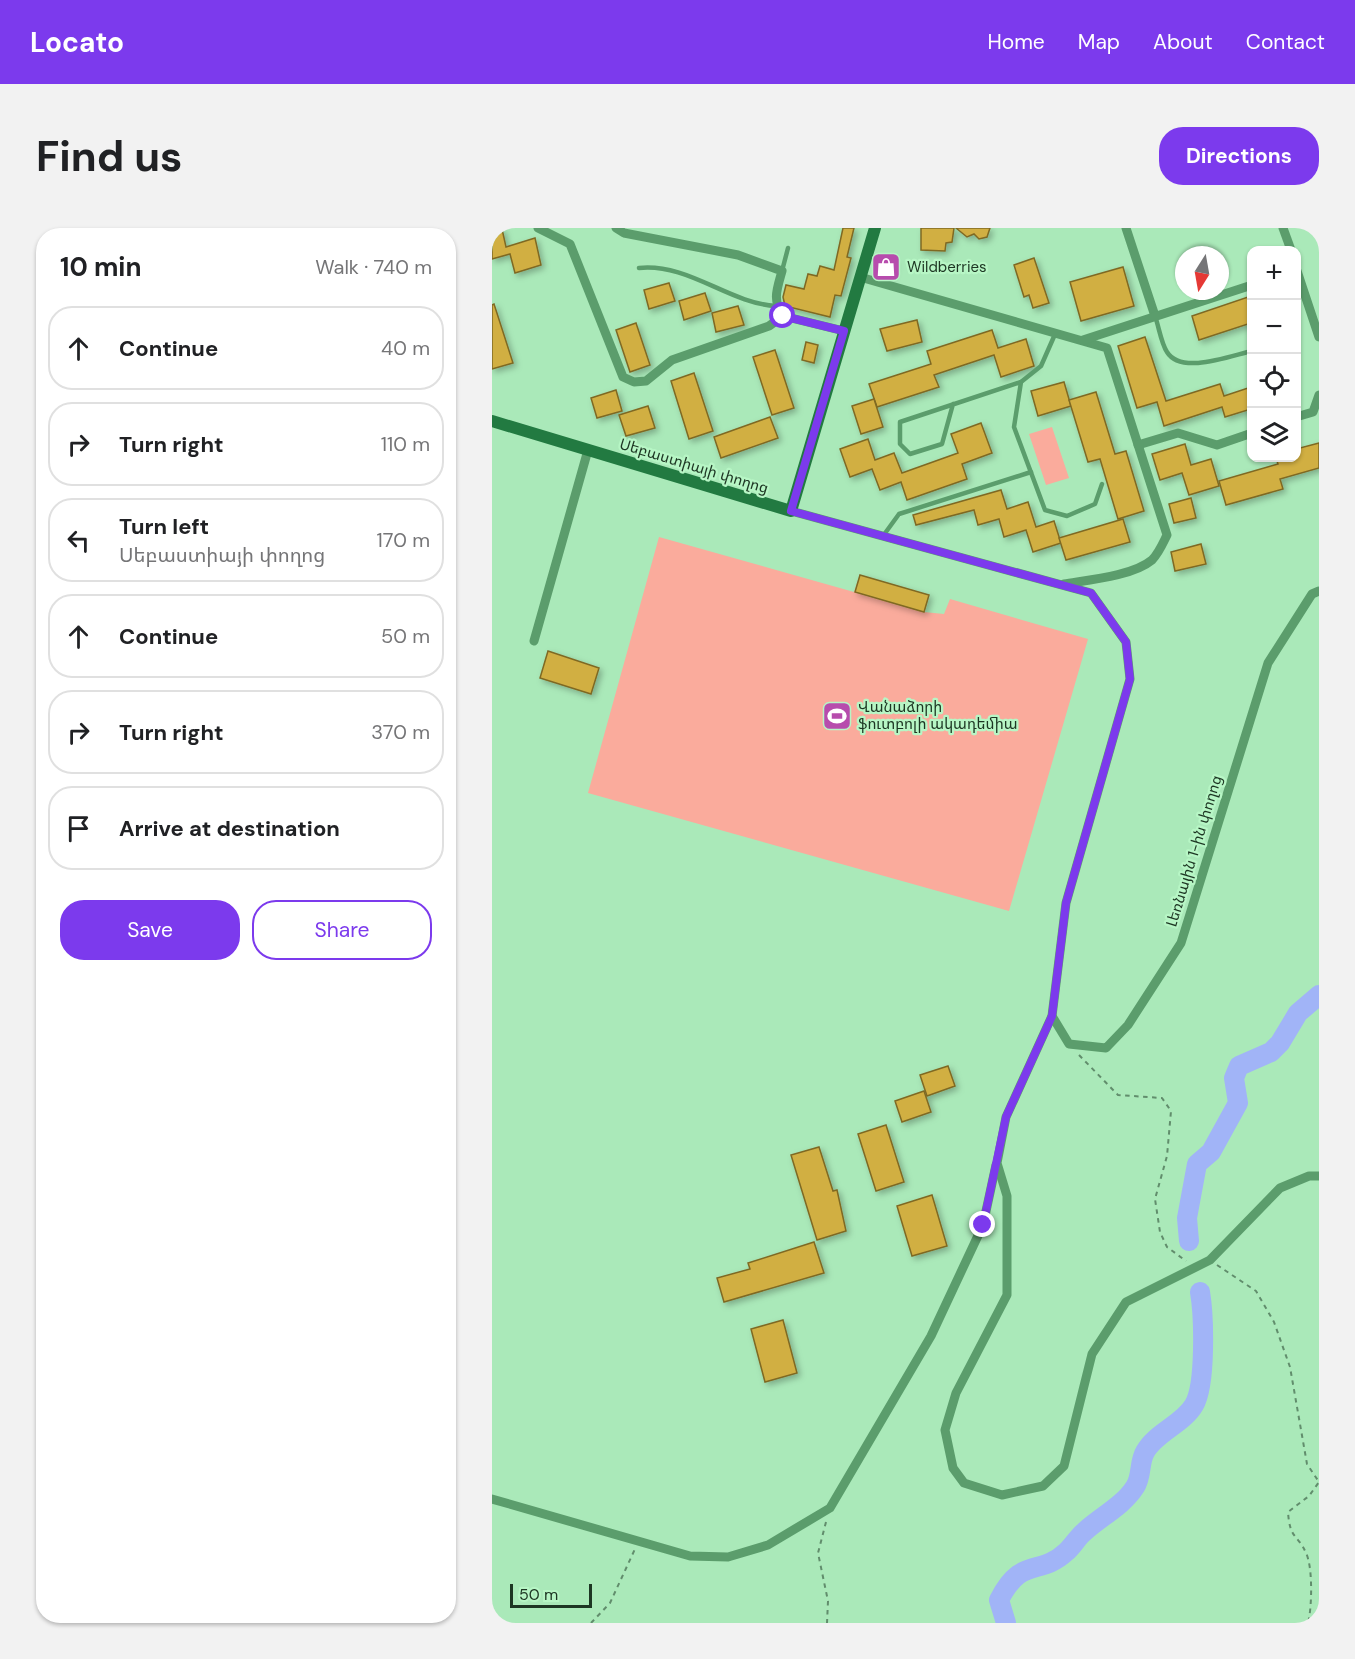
<!DOCTYPE html>
<meta charset="utf-8">
<style>
body{margin:0;font-family:"DM Sans","Noto Sans Armenian",sans-serif;background:#f2f2f2;color:#202124}
.controls{position:absolute;right:18px;top:18px;display:grid;overflow:hidden;border-radius:12px;box-shadow:0 2px 4px #0004}
.controls button{width:54px;height:54px;display:grid;place-items:center;padding:0;border:0;border-bottom:2px solid #e0e0e0;background:#fff;color:#202124;font:30px sans-serif}
.compass{position:absolute;left:683px;top:18px;width:54px;height:54px;border-radius:50%;background:#fff;box-shadow:0 2px 4px #0004;rotate:191deg}
.scale{position:absolute;left:18px;bottom:15px;width:82px;box-sizing:border-box;padding-left:6px;border:3px solid #1d3623;border-top:0;font-size:16px;line-height:21px;white-space:nowrap;color:#1d3623;-webkit-text-stroke:4px #b7f6c5;paint-order:stroke}
.stop{position:absolute;width:18px;height:18px;margin:-14px;border:4px solid #7c3aed;border-radius:50%;background:#fff}
.stop.end{background:#7c3aed;border-color:#fff;box-shadow:0 2px 6px #0008}
.list{margin:0;padding:0;list-style:none}
h2{display:flex;justify-content:space-between;align-items:center;height:78px;margin:0;padding:0 24px;font-size:26px}
h2 small{font-size:20px;font-weight:400;color:#757577}
.list li{display:grid;grid-template-columns:39px 1fr auto;gap:18px;align-items:center;box-sizing:border-box;height:84px;margin:0 12px 12px;padding:0 12px;border:2px solid #e0e0e0;border-radius:24px}
.list b{display:block;font-size:22px;white-space:nowrap}
.list p{margin:0;font-size:20px;white-space:nowrap;color:#757577}
.list em{font-size:20px;font-style:normal;color:#757577}
.actions{display:flex;gap:12px;padding:18px 24px}
.actions a{flex:1;padding:14px 0;border:2px solid #7c3aed;border-radius:24px;text-align:center;font-size:21px;color:#7c3aed}
.actions .main{background:#7c3aed;color:#fff}
.icon{flex:none;width:33px;height:33px;fill:none;stroke:currentColor;stroke-width:2;stroke-linecap:round;stroke-linejoin:round}
.map{position:relative;flex:none;width:827px;height:1395px;overflow:hidden;border-radius:24px}
header{display:flex;align-items:center;gap:36px;box-sizing:border-box;height:84px;padding:0 30px;background:#7c3aed;color:#fff}
header strong{font-size:28px}
nav{display:flex;gap:33px;margin-inline-start:auto;font-size:21px}
.intro{display:flex;align-items:center;justify-content:space-between;box-sizing:border-box;height:144px;padding:0 36px}
h1{margin:0;font-size:42px}
.button{padding:15px 27px;border-radius:24px;background:#7c3aed;color:#fff;font-size:21px;font-weight:700}
main{display:flex;gap:36px;padding:0 36px}
aside{flex:1;background:#fff;border-radius:24px;box-shadow:0 2px 4px #0004}
.map>svg:first-child{display:block}
</style>
<header>
<strong>Locato</strong>
<nav><a>Home</a><a>Map</a><a>About</a><a>Contact</a></nav>
</header>
<div class="intro"><h1>Find us</h1><a class="button">Directions</a></div>
<main>
<aside>
<h2>10 min<small>Walk · 740 m</small></h2>
<ul class="list">
<li><svg class="icon" aria-label="ahead" viewBox="0 0 24 24"><path d="M12 20V5M6 11l6-6 6 6"/></svg><div><b>Continue</b></div><em>40 m</em></li>
<li><svg class="icon" aria-label="right" viewBox="0 0 24 24"><path d="M7 20v-9h11M14 6l5 5-5 5"/></svg><div><b>Turn right</b></div><em>110 m</em></li>
<li><svg class="icon" aria-label="left" viewBox="0 0 24 24"><path d="M17 20v-9H6M10 6l-5 5 5 5"/></svg><div><b>Turn left</b><p>Սեբաստիայի փողոց</p></div><em>170 m</em></li>
<li><svg class="icon" aria-label="ahead" viewBox="0 0 24 24"><path d="M12 20V5M6 11l6-6 6 6"/></svg><div><b>Continue</b></div><em>50 m</em></li>
<li><svg class="icon" aria-label="right" viewBox="0 0 24 24"><path d="M7 20v-9h11M14 6l5 5-5 5"/></svg><div><b>Turn right</b></div><em>370 m</em></li>
<li><svg class="icon" aria-label="arrive" viewBox="0 0 24 24"><path d="M6 21V4h12l-3 4 3 4H6"/></svg><div><b>Arrive at destination</b></div></li>
</ul>
<div class="actions"><a class="main">Save</a><a>Share</a></div>
</aside>
<div class="map">
<svg width="827" height="1395" viewBox="0 0 827 1395">
<defs>
<filter id="shadow"><feDropShadow dx="3" dy="3" stdDeviation="3" flood-color="#0004"/></filter>
</defs>
<rect width="100%" height="100%" fill="#aae9b9"/>
<g fill="#faab9c">
<path d="M560 199 577 250 554 257 537 206Z"/>
<path d="M167 309 362 364 368 347 437 367 432 384 452 386 458 371 596 411 517 683 96 565Z"/>
</g>
<g fill="none" stroke-linecap="round" stroke-linejoin="round">
<g stroke="#a1b4f7" stroke-width="20">
<path d="M697 1013 695 990 705 936 719 924 746 875 742 850 747 838 779 824 788 815 806 785 827 767"/>
<path d="M514 1395 507 1372C530 1327 547 1349 574 1324 581 1318 585 1310 592 1304 608 1289 631 1278 643 1259 650 1249 647 1234 653 1224 663 1205 691 1196 702 1177 714 1157 712 1088 708 1064"/>
</g>
</g>
<g fill="#d1af43" stroke="#7f6923" stroke-width="1.5" filter="url(#shadow)">
<path d="M351 0H362L355 29 359 30 349 68 343 67 338 89 293 78 291 69 294 57 312 61 316 46 325 48 328 38 342 42Z"/>
<path d="M429 0H462L460 14 454 15 453 23 429 22Z"/>
<path d="M464 0H498L495 9 487 11 482 6 475 9Z"/>
<path d="M10 1 14 19 43 10 49 37 23 45 18 26 0 31V4Z"/>
<path d="M391 30 402 34 397 49 385 45Z"/>
<path d="M542 30 557 75 541 80 537 67 532 69 522 37Z"/>
<path d="M631 39 642 78 589 93 578 54Z"/>
<path d="M177 55 183 73 157 81 152 62Z"/>
<path d="M213 65 219 83 192 92 187 73Z"/>
<path d="M759 68V95L707 112 700 88Z"/>
<path d="M2 76 21 135 0 141V77Z"/>
<path d="M246 78 252 97 224 104 220 85Z"/>
<path d="M425 92 430 114 395 123 388 101Z"/>
<path d="M144 95 158 137 138 144 124 102Z"/>
<path d="M500 102 506 120 534 111 542 138 509 149 502 127 442 147 447 159 385 179 377 156 439 136 435 123Z"/>
<path d="M653 109 674 173 728 156 732 168 759 159V181L733 189 730 179 672 198 665 174 645 180 626 118Z"/>
<path d="M314 114 326 117 322 135 310 132Z"/>
<path d="M283 122 302 180 280 187 261 129Z"/>
<path d="M202 145 221 203 197 211 179 153Z"/>
<path d="M572 154 579 178 546 188 539 163Z"/>
<path d="M124 162 130 183 105 190 99 170Z"/>
<path d="M604 164 623 226 634 223 652 283 626 291 608 231 596 234 577 172Z"/>
<path d="M382 171 391 199 369 206 360 178Z"/>
<path d="M156 178 163 200 134 208 127 187Z"/>
<path d="M278 189 286 210 229 230 222 209Z"/>
<path d="M489 195 500 225 470 236 475 251 415 272 409 254 388 262 380 241 358 249 348 221 376 211 383 232 402 225 410 245 466 225 459 206Z"/>
<path d="M827 215V240L788 251 791 261 734 277 727 253 786 236 784 230H804V221Z"/>
<path d="M693 216 699 237 719 231 727 258 697 267 690 245 668 252 660 226Z"/>
<path d="M509 262 515 281 536 274 544 299 562 293 569 315 541 324 534 302 512 309 507 291 486 297 482 282 424 297 421 287Z"/>
<path d="M699 270 704 290 682 295 677 276Z"/>
<path d="M631 291 638 314 574 332 567 310Z"/>
<path d="M709 316 714 336 683 343 679 324Z"/>
<path d="M368 347 437 367 432 384 363 364Z"/>
<path d="M56 423 107 440 99 466 48 450Z"/>
<path d="M456 838 463 858 435 868 428 847Z"/>
<path d="M432 863 439 884 410 894 403 873Z"/>
<path d="M394 897 412 954 384 963 366 906Z"/>
<path d="M327 919 341 963 345 962 354 1003 325 1012 299 927Z"/>
<path d="M440 967 455 1018 420 1028 405 978Z"/>
<path d="M322 1014 332 1045 232 1074 225 1050 258 1041 256 1035Z"/>
<path d="M291 1092 305 1145 273 1154 259 1101Z"/>
</g>
<g fill="none" stroke-linecap="round" stroke-linejoin="round">
<g stroke="#618d6c" stroke-width="2" stroke-dasharray="4.5 4.5" stroke-linecap="butt">
<path d="M587 827 626 867 670 870 679 883 675 928 663 971 668 1004 675 1019 694 1033"/>
<path d="M725 1037 764 1063 782 1094 798 1139 815 1236 827 1254 817 1268 796 1284C798 1312 805 1305 814 1325 821 1339 820 1380 816 1395"/>
<path d="M334 1294 326 1325 336 1373 335 1395"/>
<path d="M99 1395 118 1375 143 1321"/>
</g>
<g stroke="#5b9d6c" stroke-width="4.5">
<path d="M147 40C197 35 236 75 284 78"/>
<path d="M290 43 296 20"/>
<path d="M663 88C667 99 669 115 675 124 689 147 738 128 760 123"/>
<path d="M564 104 549 138 529 154 522 199 553 282 575 288 603 276 610 256"/>
<path d="M461 176 450 216 418 226 408 216V194L529 154"/>
<path d="M391 308 407 286 539 244"/>
</g>
<g stroke="#5b9d6c" stroke-width="9">
<path d="M46 0 78 16 131 149 142 154 154 153 180 132 277 98 291 88 352 103"/>
<path d="M124 0 132 5 246 27 290 43C285 61 280 72 291 88"/>
<path d="M634 0 663 88"/>
<path d="M791 0 799 22"/>
<path d="M804 40 827 109"/>
<path d="M368 49 615 120 675 307C671 315 667 325 660 332 641 348 596 352 572 356"/>
<path d="M591 112 760 57"/>
<path d="M804 189 821 184 827 167"/>
<path d="M646 217 686 205 725 217 760 205"/>
<path d="M299 283 599 365 634 414 638 451 574 675 560 788 514 889 505 935 515 968V1067L464 1165 453 1202 461 1240 472 1255 510 1267 551 1258 572 1238 600 1126 634 1074 718 1032 788 960 817 948H827"/>
<path d="M42 413 96 222"/>
<path d="M560 788 577 816 614 820 636 797 689 715 776 435 820 366 827 363"/>
<path d="M0 1271 198 1328 236 1329 276 1317 338 1280 439 1108 491 997 504 937"/>
</g>
<path stroke="#227a41" stroke-width="12" d="M0 193 299 283 383 0"/>
</g>
<g fill="none" stroke-linecap="round" stroke-linejoin="round">
<path stroke="#7c3aed" stroke-width="8" d="M291 88 352 103 299 283 599 365 634 414 638 451 574 675 560 788 514 889 491 997"/>
</g>
<defs>
<g id="shop-square" transform="scale(1.5)"><rect x="-9" y="-9" width="18" height="18" rx="4" fill="#b74cad" stroke="#b7f6c5"/><path d="M-5-2.5h2.3a2.7 3.5 0 0 1 5.4 0H5L5.5 6h-11ZM-1.5-2.5h3a1.5 2.3 0 0 0-3 0Z" fill="#fff"/></g>
<g id="stadium-square" transform="scale(1.5)"><rect x="-9" y="-9" width="18" height="18" rx="4" fill="#b74cad" stroke="#b7f6c5"/><path d="M0-5a6.5 5 0 1 0 0 10a6.5 5 0 1 0 0-10ZM-3.5-1.8h7v3.6h-7Z" fill="#fff"/></g>
</defs>
<g fill-rule="evenodd">
<use href="#shop-square" x="394" y="39"/>
<use href="#stadium-square" x="345" y="488"/>
</g>
<g text-anchor="middle" dominant-baseline="central" stroke-width="4.5" stroke-linejoin="round" paint-order="stroke">
<g font-size="15" fill="#1d3623" stroke="#b7f6c5" text-anchor="start">
<text x="415" y="39">Wildberries</text>
<text x="366" y="479">Վանաձորի<tspan x="366" dy="17">ֆուտբոլի ակադեմիա</tspan></text>
</g>
<g font-size="15" fill="#1d3623" stroke="#b7f6c5">
<text transform="translate(202 238) rotate(17)">Սեբաստիայի փողոց</text>
<text transform="translate(702 623) rotate(-73)">Լեռնային 1-ին փողոց</text>
</g>
</g>
</svg>
<div class="controls">
<button>+</button>
<button>−</button>
<button><svg class="icon" aria-label="locate" viewBox="0 0 24 24"><circle cx="12" cy="12" r="6"/><path d="M12 2v4M12 18v4M2 12h4M18 12h4"/></svg></button>
<button><svg class="icon" aria-label="layers" viewBox="0 0 24 24"><path d="M12 4l9 5-9 5-9-5zM3 14l9 5 9-5"/></svg></button>
</div>
<svg class="compass" viewBox="-18 -18 36 36"><path d="M0-13l5 13h-10z" fill="#e53935"/><path d="M0 13l5-13h-10z" fill="#757577"/></svg>
<div class="scale">50 m</div>
<div class="stop" style="left:291px;top:88px"></div>
<div class="stop end" style="left:491px;top:997px"></div>
</div>
</main>
